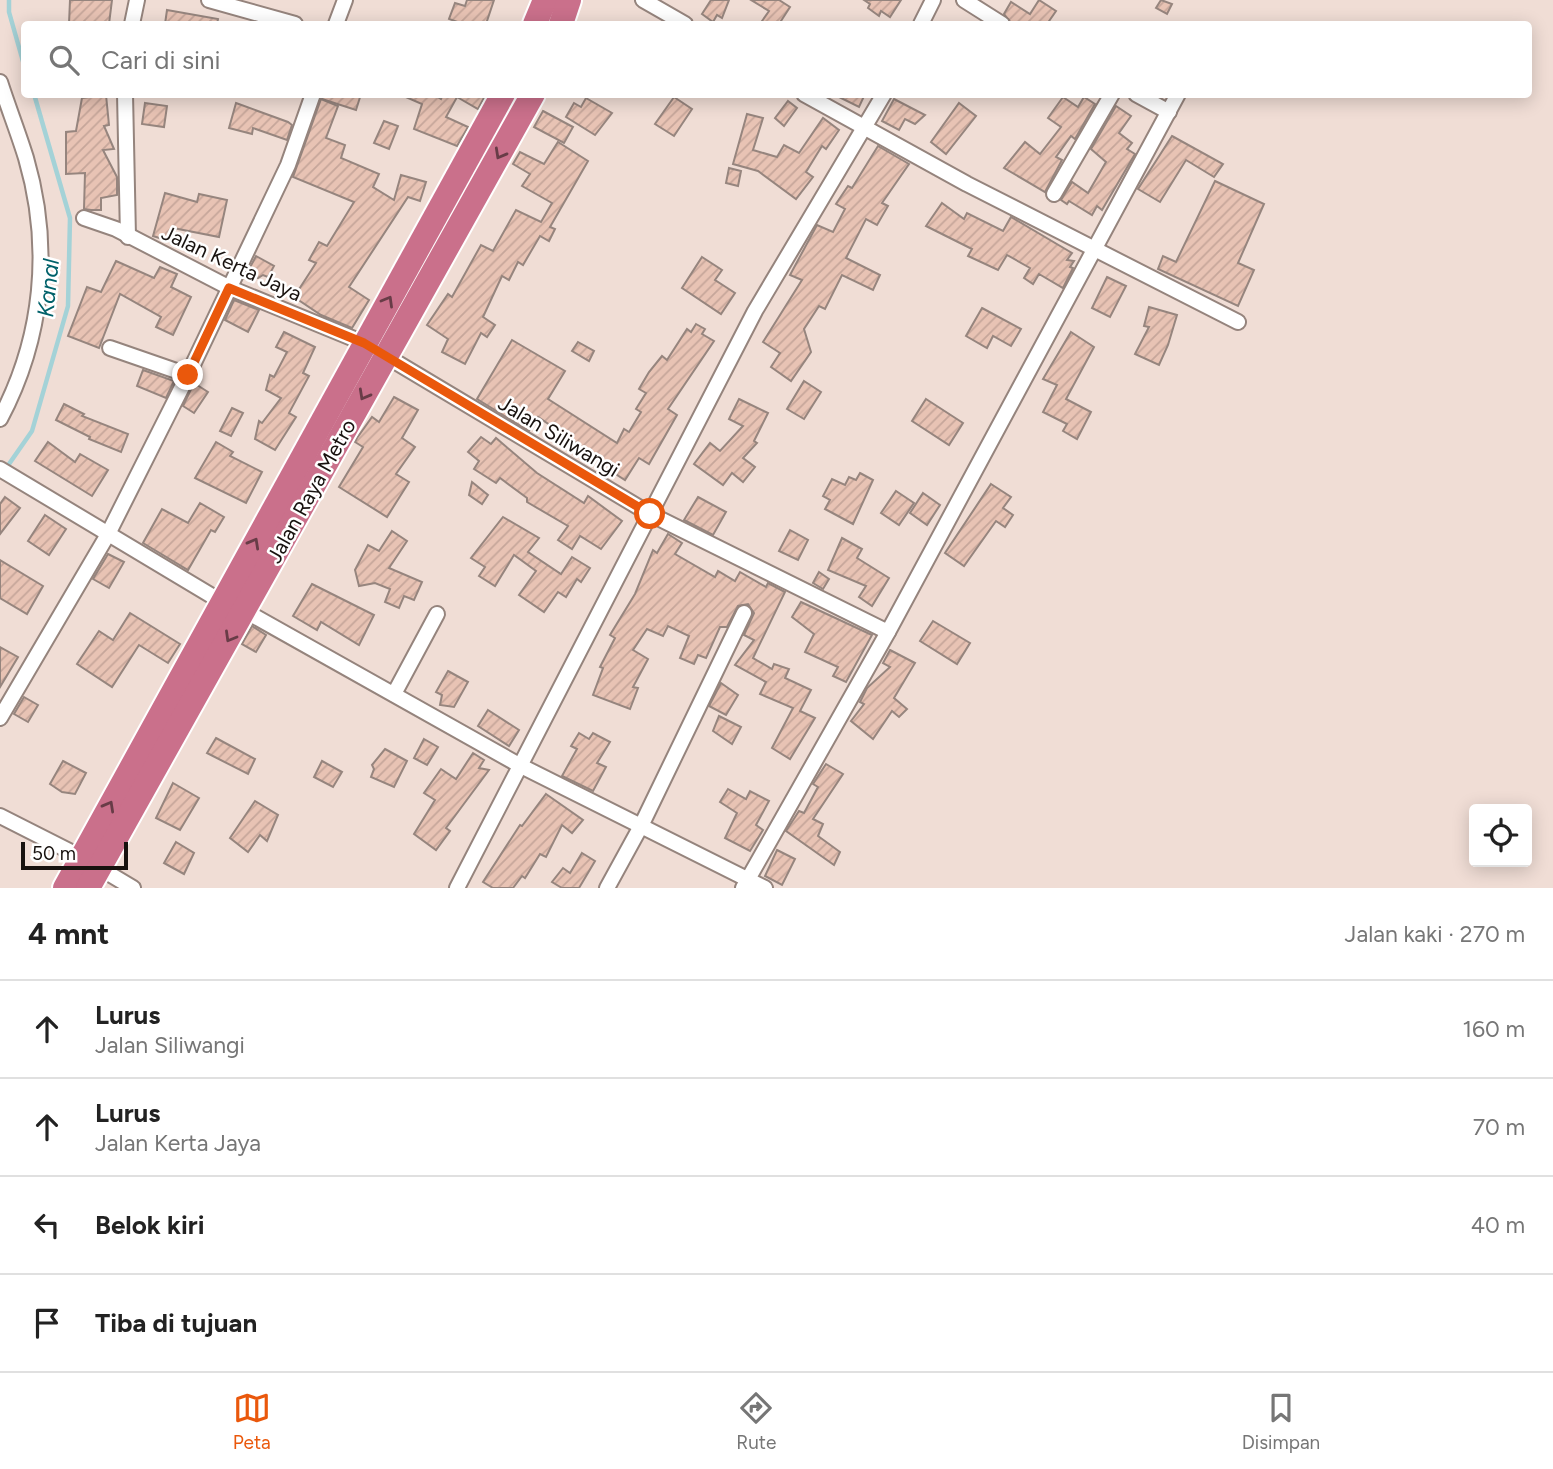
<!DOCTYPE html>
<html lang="id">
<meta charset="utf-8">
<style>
body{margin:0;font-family:Figtree,sans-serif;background:#f2f2f2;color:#222}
.controls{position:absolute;right:21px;bottom:21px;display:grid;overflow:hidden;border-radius:7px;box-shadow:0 4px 18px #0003}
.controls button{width:63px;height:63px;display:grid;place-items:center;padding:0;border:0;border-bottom:2px solid #e0e0e0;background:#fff;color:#222;font:35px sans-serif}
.scale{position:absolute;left:21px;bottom:18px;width:107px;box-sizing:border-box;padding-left:7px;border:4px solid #18120f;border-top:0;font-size:19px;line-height:24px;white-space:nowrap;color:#18120f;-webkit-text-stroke:5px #fff;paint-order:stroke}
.stop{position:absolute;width:21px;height:21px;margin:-16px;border:5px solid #ea580c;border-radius:50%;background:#fff}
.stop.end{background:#ea580c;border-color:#fff;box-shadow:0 2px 7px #0008}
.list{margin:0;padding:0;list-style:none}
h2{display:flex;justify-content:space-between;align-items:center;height:91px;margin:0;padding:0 28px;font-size:30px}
h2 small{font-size:23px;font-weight:400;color:#767676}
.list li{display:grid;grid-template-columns:46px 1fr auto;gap:21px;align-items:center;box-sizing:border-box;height:98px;padding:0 28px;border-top:2px solid #e0e0e0}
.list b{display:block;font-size:26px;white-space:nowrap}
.list p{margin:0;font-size:23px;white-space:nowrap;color:#767676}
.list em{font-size:23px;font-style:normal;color:#767676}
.icon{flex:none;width:38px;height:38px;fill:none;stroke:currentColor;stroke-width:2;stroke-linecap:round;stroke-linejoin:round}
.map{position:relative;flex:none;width:1553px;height:888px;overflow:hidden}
.search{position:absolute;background:#fff;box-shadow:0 4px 18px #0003;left:21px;right:21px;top:21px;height:77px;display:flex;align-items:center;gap:18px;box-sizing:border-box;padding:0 24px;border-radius:7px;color:#767676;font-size:26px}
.sheet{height:483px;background:#fff}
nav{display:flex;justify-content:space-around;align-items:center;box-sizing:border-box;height:98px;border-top:2px solid #e0e0e0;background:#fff;font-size:19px;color:#767676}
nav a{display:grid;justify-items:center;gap:4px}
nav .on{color:#ea580c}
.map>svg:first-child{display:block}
</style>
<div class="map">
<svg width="1553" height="888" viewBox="0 0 1553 888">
<defs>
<pattern id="building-hatch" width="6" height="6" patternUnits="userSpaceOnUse" patternTransform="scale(1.75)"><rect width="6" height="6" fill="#e8c3b4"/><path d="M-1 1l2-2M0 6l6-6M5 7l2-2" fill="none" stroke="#c6a69a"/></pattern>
</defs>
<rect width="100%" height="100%" fill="#f0ddd5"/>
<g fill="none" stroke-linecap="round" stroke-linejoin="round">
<g stroke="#a4d2d7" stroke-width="4.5">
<path d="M9 0V12L24 65"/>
<path d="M0 477 32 431 68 306 70 218 34 94"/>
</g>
</g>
<g fill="url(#building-hatch)" stroke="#96857e" stroke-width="2">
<path d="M70 0H112L109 24H69Z"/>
<path d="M467 0H494L486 24H463L449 19 455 3 465 6Z"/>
<path d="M711 0H729L722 18 717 15 713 22 702 14Z"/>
<path d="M751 0H779L790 7 779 24H760L769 11Z"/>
<path d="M864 0H901L890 17 881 11 879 16 868 8 870 4Z"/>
<path d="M1039 0 1056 11 1047 24H1012L1004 14 1011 2 1030 14Z"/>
<path d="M1161 0 1172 4 1167 14 1156 8Z"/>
<path d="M167 10 218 19 217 24H165Z"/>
<path d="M322 94H361L356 110 322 99Z"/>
<path d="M399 94H433L441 99 443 94H486L478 109 457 97 446 117 468 127 457 146 414 129 422 104Z"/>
<path d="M833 94H865L859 107Z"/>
<path d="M106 95 109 125 104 126 114 149 103 150 117 177V195L101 198V210H91L84 209 85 173 66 174V132L76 131 82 98Z"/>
<path d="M674 97 692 109 674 136 655 124Z"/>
<path d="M1063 97 1078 107 1084 97 1095 104 1075 139 1071 136 1056 157 1062 160 1045 192 1004 168 1025 142 1040 154 1061 127 1048 118Z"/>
<path d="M586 98 612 113 595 135 566 117 574 103 581 107Z"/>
<path d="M321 99 338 106 326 138 345 145 341 158 379 174 373 187 394 200 401 175 426 182 420 201 408 197 349 287 369 300 352 328 321 315 294 297 316 263 309 260 319 242 327 246 354 202 293 177Z"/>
<path d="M894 99 925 115 915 124 905 119 899 130 882 121Z"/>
<path d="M788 101 797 108 784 126 775 118Z"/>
<path d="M145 103 167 106 164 127 142 124Z"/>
<path d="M236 103 288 122 292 125 287 140 253 128 252 134 229 128Z"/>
<path d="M959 103 976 116 946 154 931 142Z"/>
<path d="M1116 106 1131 116 1119 133 1132 143 1127 149 1135 154 1102 210 1097 206 1092 215 1069 201 1067 204 1061 200 1072 182 1088 193 1106 162 1091 149Z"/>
<path d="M543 111 573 127 564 143 534 127Z"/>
<path d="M747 114 763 118 753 150 777 157 784 145 799 153 823 118 839 130 826 149 822 146 806 172 813 177 796 199 758 171 733 164Z"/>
<path d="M384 121 398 126 389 149 374 143Z"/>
<path d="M1172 136 1223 164 1214 177 1186 160 1160 202 1138 189Z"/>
<path d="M558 142 588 161 550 227 555 229 549 241 540 236 523 265 518 262 509 280 502 276 483 317 495 325 487 337 481 333 465 364 442 352 448 339 427 325 448 294 452 297 481 245 493 251 516 210 541 222 552 203 522 186 530 174 513 164 520 152 544 164Z"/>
<path d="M878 146 909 164 882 203 888 206 877 225 866 219 846 258 880 275 873 290 842 275 825 309 819 306 804 329 811 352 791 381 771 367 780 353 763 342 802 280 790 275 817 225 833 232 845 209 836 204 848 186 852 188Z"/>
<path d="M729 168 741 171 738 186 726 183Z"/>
<path d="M1215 181 1264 204 1238 263 1254 270 1238 306 1158 269 1163 256 1176 262Z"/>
<path d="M165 193 197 202 199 194 227 200 219 237 173 228 169 241 153 236Z"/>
<path d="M942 203 964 219 967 213 1003 231 1011 217 1072 253 1067 260 1074 261 1070 267 1073 268 1063 288 1039 274 1033 284 1024 278 1030 268 1007 255 998 270 968 256 972 249 926 226Z"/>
<path d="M256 256 274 266 268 277 263 275 258 278 247 273Z"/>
<path d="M702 257 722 270 715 280 735 293 721 314 682 288Z"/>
<path d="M116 261 154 278 160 267 177 274 171 287 191 297 173 335 156 327 161 317 120 294 99 348 68 336 87 287 101 292Z"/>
<path d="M1107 277 1126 286 1110 317 1092 308Z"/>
<path d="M234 300 259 310 248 332 225 320Z"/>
<path d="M1149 307 1177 315 1168 345 1159 365 1135 354 1149 327 1144 326Z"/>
<path d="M982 308 1021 329 1011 346 993 336 987 348 966 336Z"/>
<path d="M696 324 705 329 702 334 714 341 668 409 677 415 649 464 639 458 625 480 614 473 616 470 538 417 529 431 477 399 512 340 565 371 548 399 617 443 624 429 629 432 641 412 636 409 646 393 639 389 649 372 662 356 667 360 687 329 691 332Z"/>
<path d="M284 332 315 347 303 373 309 376 289 413 296 417 275 450 255 439 259 421 262 423 281 398 266 390 270 375 274 377 287 352 276 347Z"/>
<path d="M1071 332 1094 347 1066 399 1091 412 1077 439 1063 431 1067 424 1043 412 1057 385 1043 379Z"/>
<path d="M578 342 594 351 589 361 572 351Z"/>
<path d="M143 370 174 381 166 398 137 386Z"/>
<path d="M804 381 821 392 804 419 787 409Z"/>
<path d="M194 383 208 392 194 413 183 406Z"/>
<path d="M394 397 418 410 402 438 415 447 396 474 409 482 387 517 339 487 363 447 355 442 357 438 372 417 379 422Z"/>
<path d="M739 399 768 413 754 441 757 443 743 458 755 467 743 482 732 473 723 485 694 464 710 443 720 451 743 426 729 419Z"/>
<path d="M926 399 963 423 949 445 912 421Z"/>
<path d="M64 404 84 414 82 416 128 434 121 452 89 439 90 437 56 420Z"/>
<path d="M232 408 243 413 231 436 220 431Z"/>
<path d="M481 437 491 444 496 438 537 473 584 503 588 496 622 521 601 549 580 536 572 549 558 540 568 526 527 502V498L500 478 496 483 474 469 479 461 468 452Z"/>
<path d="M48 442 75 462 80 454 108 470 92 496 35 461Z"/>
<path d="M216 442 233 452 230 456 262 472 246 503 195 478Z"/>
<path d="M860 473 873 480 853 524 825 509 830 500 823 496 832 479 845 485 849 477 856 480Z"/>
<path d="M472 482 488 495 482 504 469 495Z"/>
<path d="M991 484 1011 497 1003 508 1013 515 1005 527 996 521 964 566 945 553Z"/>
<path d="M896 491 914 503 899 525 881 513Z"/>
<path d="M923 493 940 505 927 525 910 513Z"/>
<path d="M5 497 20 508 0 534V504Z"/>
<path d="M698 497 726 512 713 535 684 520Z"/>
<path d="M200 503 224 517 215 532 211 530 188 570 143 543 162 509 188 523Z"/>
<path d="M45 515 66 529 49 555 28 541Z"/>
<path d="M503 517 539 538 528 552 561 574 572 557 590 568 581 582 577 579 566 597 558 592 544 612 519 595 536 571 514 555 495 586 479 576 485 567 471 558Z"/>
<path d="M790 530 808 540 798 560 779 551Z"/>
<path d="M392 531 407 541 389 568 422 582 414 600 404 596 399 608 385 602 390 589 375 583 359 586 355 570 368 545 379 551Z"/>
<path d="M668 534 682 543 675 554 715 577 718 571 735 581 740 572 766 587 768 583 785 592 753 658 772 669 774 664 789 669 785 678 811 690 800 711 815 718 790 759 772 748 793 708 760 694 766 682 735 665 754 640 744 635 754 613 748 604 738 606 727 627H720L706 658 698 655 694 664 680 658 689 636 668 626 663 636 647 629 633 650 648 659 633 687 638 688 630 709 593 695 603 668 600 667 615 638 610 635 635 594 653 550 657 553Z"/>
<path d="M842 538 862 549 857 558 889 578 872 606 859 597 866 586 828 570Z"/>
<path d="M108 554 124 562 109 588 93 579Z"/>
<path d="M0 560 43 586 27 614 0 598Z"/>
<path d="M819 572 829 579 823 589 813 583Z"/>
<path d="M312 584 374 615 359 645 321 622 317 630 293 616Z"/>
<path d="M801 602 872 635 846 682 833 676 838 667 805 652 814 634 792 617Z"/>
<path d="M130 613 180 644 168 663 139 645 112 687 77 664 99 631 113 640Z"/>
<path d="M933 621 970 643 957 664 920 641Z"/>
<path d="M252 626 266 635 256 652 242 644Z"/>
<path d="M0 647 18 657 0 687Z"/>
<path d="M890 650 915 663 894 698 907 709 899 717 892 711 873 739 851 721 864 704 860 702 867 688 890 667 883 663Z"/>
<path d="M448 671 468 682 454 707 440 705 442 695 436 692Z"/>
<path d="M721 683 738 695 726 715 709 706Z"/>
<path d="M24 697 38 705 28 722 14 714Z"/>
<path d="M488 710 519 730 509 746 478 726Z"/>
<path d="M719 716 741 727 732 744 713 731Z"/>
<path d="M579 733 589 739 593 733 610 742 597 763 606 767 593 791 562 776 577 749 571 746Z"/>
<path d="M216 738 255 759 248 774 207 753Z"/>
<path d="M424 739 438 747 427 765 414 758Z"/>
<path d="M385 749 407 761 394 787 371 777 374 769 372 765Z"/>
<path d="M473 753 484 760 479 768 489 770 446 828 450 831 436 850 414 834 435 800 424 793 441 769 456 779Z"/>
<path d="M63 761 86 773 75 794 62 792 50 784Z"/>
<path d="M322 761 342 772 333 787 314 777Z"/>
<path d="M826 764 843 774 813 819 823 824 818 836 840 852 834 865 786 831 799 811 804 813 818 787 813 784Z"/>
<path d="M173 783 199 798 180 830 156 818Z"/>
<path d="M728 789 746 799 750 791 769 801 756 825 763 830 750 851 725 838 737 813 720 802Z"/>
<path d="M546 794 583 820 572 833 562 825 546 857 540 854 525 878 522 876 513 888H493L483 882 520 825 522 826Z"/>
<path d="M255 801 278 815 267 841 260 835 248 852 230 838Z"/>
<path d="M176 842 194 853 184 874 164 863Z"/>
<path d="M777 850 795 859 782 885 765 876Z"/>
<path d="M582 853 595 861 579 888H562L552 882 563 868 570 873Z"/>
</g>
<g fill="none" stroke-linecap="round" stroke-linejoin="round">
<g stroke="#95847d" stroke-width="18">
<g id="street">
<path d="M209 0 295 24"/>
<path d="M643 0 685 24"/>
<path d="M964 0 1002 24"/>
<path d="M132 24 137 0"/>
<path d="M336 24 345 0"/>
<path d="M921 24 933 0"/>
<path d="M0 82C8 107 18 132 26 158 52 247 43 338 0 419"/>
<path d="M125 94 128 237"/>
<path d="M804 94 967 184 1238 322"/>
<path d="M1136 94 1169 112"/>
<path d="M1054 194 1112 94"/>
<path d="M84 218 116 229 230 288 364 343 650 514 888 632"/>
<path d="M110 348 188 375"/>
<path d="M0 469 222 602"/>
<path d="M245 611 521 766 765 888"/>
<path d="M394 694 437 614"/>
<path d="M0 718 107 536 188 375 288 165 313 94"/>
<path d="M0 816 81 857 133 888"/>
<path d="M457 888 755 311 884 94"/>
<path d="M607 888 641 826 744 613"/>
<path d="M743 888 888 632 1178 94"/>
</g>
</g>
<g stroke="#fff" stroke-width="28">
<g id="highway">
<path d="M535 24 545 0"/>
<path d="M561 24 569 0"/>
<path d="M65 888 503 94"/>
<path d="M88 888 533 94"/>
</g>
</g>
<use href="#street" stroke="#fff" stroke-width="14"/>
<use href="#highway" stroke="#ca708b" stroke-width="24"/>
</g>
<defs><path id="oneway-chevron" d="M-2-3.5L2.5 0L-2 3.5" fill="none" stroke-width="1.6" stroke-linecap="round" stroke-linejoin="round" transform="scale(1.75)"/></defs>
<g stroke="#683c47">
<use href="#oneway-chevron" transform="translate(500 154) rotate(119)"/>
<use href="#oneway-chevron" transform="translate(388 301) rotate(-60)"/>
<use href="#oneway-chevron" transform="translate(364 395) rotate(119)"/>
<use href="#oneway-chevron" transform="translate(254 543) rotate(-61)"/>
<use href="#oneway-chevron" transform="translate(230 637) rotate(120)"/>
<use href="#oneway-chevron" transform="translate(109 806) rotate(-61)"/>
</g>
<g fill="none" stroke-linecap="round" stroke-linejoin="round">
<path stroke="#ea580c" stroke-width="9" d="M188 375 229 288 364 343 650 514"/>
</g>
<g text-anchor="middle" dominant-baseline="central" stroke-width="5" stroke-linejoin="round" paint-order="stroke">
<g font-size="21" fill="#18120f" stroke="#fff">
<text transform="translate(232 263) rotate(25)">Jalan Kerta Jaya</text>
<text transform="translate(559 436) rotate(31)">Jalan Siliwangi</text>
<text transform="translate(311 491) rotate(-61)">Jalan Raya Metro</text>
</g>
<g font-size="23" font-style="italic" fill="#00616a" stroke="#fff">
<text transform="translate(48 288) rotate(-84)">Kanal</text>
</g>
</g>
</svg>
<div class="controls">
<button><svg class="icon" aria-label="locate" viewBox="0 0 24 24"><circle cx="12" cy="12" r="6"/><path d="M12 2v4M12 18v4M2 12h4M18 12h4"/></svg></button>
</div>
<div class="scale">50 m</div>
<div class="stop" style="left:650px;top:514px"></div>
<div class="stop end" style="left:188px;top:375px"></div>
<div class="search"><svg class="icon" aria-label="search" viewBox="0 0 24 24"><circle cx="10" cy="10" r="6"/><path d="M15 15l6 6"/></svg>Cari di sini</div>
</div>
<section class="sheet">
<h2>4 mnt<small>Jalan kaki · 270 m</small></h2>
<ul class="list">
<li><svg class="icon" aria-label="ahead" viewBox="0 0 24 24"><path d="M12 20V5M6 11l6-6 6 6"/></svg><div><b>Lurus</b><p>Jalan Siliwangi</p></div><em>160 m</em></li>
<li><svg class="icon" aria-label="ahead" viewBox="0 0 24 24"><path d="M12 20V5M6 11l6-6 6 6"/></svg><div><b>Lurus</b><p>Jalan Kerta Jaya</p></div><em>70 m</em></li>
<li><svg class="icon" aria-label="left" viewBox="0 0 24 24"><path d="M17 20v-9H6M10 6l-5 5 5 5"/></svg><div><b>Belok kiri</b></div><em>40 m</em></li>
<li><svg class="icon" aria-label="arrive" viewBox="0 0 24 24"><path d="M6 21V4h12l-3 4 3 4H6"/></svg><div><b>Tiba di tujuan</b></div></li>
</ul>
</section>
<nav>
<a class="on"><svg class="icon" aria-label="map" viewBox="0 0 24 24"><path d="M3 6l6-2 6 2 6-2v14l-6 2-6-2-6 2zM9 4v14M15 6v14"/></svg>Peta</a>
<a><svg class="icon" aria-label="directions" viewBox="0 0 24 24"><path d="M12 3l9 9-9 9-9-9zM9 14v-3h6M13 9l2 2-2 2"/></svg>Rute</a>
<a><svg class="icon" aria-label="saved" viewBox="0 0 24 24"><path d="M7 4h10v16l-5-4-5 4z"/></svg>Disimpan</a>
</nav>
